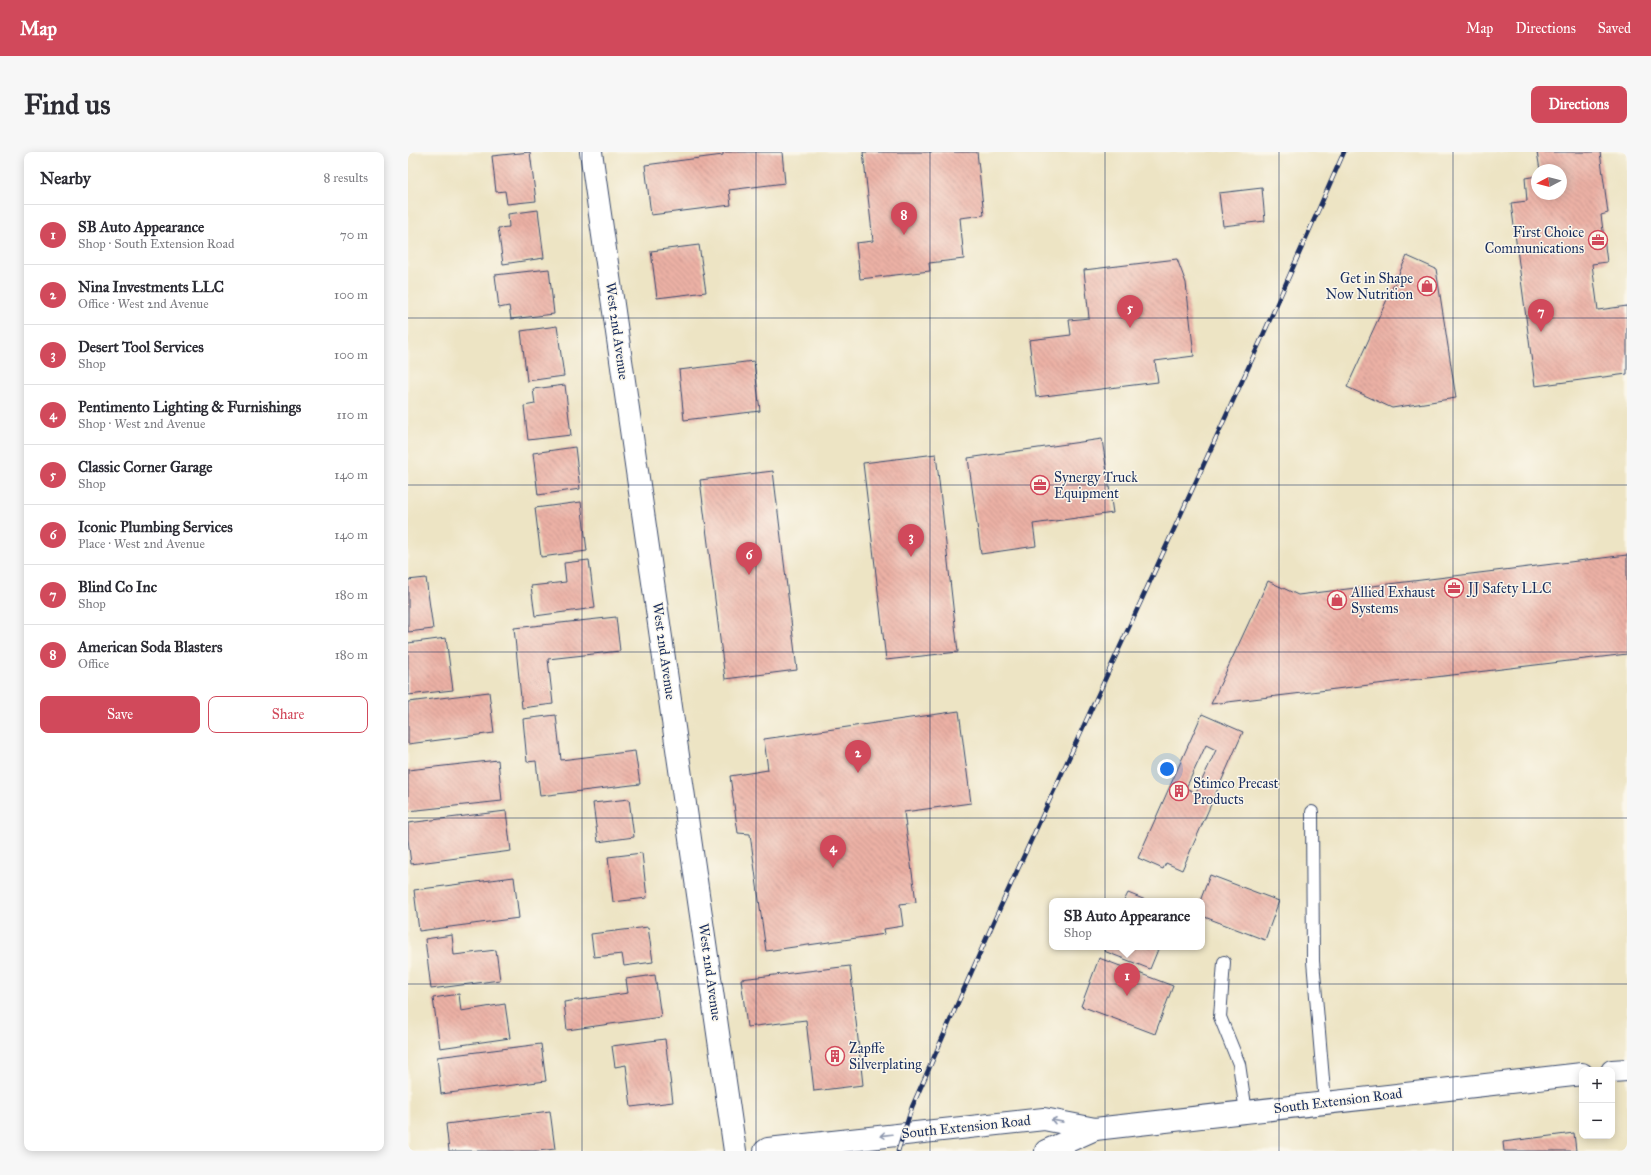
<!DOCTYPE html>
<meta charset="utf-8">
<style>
body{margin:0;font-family:"IM FELL Great Primer",serif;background:#f7f7f7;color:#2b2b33}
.controls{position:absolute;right:12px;bottom:12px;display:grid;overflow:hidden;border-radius:8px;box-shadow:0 2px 10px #0003}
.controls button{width:36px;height:36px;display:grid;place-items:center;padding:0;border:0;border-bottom:1px solid #e1e1e2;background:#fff;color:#2b2b33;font:20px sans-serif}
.compass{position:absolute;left:1123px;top:12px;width:36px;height:36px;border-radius:50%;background:#fff;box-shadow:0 2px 10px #0003;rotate:263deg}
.you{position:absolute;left:759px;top:617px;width:14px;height:14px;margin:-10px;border:3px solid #fff;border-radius:50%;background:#1a73e8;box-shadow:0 0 0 6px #1a73e833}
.badge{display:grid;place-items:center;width:26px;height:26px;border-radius:50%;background:#d1495b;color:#fff;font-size:13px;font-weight:700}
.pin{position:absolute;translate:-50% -33px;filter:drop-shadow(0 1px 2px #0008)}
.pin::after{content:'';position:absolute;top:21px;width:14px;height:12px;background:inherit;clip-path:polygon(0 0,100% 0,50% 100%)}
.popup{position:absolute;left:641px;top:746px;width:156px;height:52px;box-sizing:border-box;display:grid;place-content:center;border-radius:8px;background:#fff;filter:drop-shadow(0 1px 3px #0005);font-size:13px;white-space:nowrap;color:#7c7c81}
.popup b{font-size:15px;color:#2b2b33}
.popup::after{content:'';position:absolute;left:50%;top:100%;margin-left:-8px;border:8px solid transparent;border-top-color:#fff}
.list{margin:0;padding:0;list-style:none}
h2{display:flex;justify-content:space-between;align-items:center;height:52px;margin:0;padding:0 16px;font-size:17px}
h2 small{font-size:13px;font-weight:400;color:#7c7c81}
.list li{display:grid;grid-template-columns:26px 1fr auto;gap:12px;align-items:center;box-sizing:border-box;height:60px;padding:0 16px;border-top:1px solid #e1e1e2}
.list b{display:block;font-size:15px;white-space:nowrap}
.list p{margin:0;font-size:13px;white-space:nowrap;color:#7c7c81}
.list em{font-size:13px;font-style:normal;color:#7c7c81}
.actions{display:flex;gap:8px;padding:12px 16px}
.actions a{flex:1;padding:9px 0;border:1px solid #d1495b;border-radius:8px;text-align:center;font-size:14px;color:#d1495b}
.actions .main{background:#d1495b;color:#fff}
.map{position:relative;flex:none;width:1219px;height:999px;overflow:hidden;border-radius:8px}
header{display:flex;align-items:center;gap:24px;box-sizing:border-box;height:56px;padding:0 20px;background:#d1495b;color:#fff}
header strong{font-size:19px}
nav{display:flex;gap:22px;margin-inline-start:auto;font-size:14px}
.intro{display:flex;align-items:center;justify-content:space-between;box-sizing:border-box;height:96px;padding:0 24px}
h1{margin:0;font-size:28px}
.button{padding:10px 18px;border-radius:8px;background:#d1495b;color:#fff;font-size:14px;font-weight:700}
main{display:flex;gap:24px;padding:0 24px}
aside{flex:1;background:#fff;border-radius:8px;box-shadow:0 2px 10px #0003}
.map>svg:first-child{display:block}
</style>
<header>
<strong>Map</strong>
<nav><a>Map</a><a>Directions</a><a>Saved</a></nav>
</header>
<div class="intro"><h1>Find us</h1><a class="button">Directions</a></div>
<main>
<aside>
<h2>Nearby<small>8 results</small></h2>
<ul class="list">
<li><span class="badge">1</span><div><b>SB Auto Appearance</b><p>Shop · South Extension Road</p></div><em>70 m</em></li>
<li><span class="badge">2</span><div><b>Nina Investments LLC</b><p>Office · West 2nd Avenue</p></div><em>100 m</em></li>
<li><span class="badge">3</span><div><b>Desert Tool Services</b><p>Shop</p></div><em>100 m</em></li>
<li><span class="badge">4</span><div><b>Pentimento Lighting &amp; Furnishings</b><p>Shop · West 2nd Avenue</p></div><em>110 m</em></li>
<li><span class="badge">5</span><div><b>Classic Corner Garage</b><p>Shop</p></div><em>140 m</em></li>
<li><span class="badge">6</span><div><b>Iconic Plumbing Services</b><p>Place · West 2nd Avenue</p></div><em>140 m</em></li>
<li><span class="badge">7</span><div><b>Blind Co Inc</b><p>Shop</p></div><em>180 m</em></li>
<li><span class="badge">8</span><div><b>American Soda Blasters</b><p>Office</p></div><em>180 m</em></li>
</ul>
<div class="actions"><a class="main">Save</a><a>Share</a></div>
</aside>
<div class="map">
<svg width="1219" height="999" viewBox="0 0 1219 999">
<defs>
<pattern id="building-back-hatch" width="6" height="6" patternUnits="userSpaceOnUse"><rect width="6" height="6" fill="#ecb1a5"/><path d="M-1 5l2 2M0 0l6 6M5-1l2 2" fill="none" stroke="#be908a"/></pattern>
</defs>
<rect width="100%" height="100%" fill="#fbf7ec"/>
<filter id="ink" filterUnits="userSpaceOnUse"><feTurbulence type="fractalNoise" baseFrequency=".025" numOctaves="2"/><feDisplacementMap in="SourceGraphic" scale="8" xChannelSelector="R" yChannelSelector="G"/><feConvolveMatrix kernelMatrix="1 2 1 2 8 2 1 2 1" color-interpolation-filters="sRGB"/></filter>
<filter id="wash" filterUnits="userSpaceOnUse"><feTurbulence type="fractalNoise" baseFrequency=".012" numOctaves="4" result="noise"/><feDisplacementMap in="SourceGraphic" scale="16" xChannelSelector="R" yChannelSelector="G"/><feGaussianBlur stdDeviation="0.9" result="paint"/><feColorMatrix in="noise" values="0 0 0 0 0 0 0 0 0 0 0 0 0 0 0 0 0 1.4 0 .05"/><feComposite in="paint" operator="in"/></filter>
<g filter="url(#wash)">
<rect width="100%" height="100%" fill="#ede4c4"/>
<g id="blocks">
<g fill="url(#building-back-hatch)" fill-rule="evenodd">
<path d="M122 0 128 49 99 52 97 39 88 40 84 4Z"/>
<path d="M315 0H374L377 31 321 38 323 53 243 63 237 13 315 3Z"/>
<path d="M455 0H569L576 63 552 66 556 107 521 111 522 119 452 127 448 91 465 89Z"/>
<path d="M1129 0H1192L1200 61 1193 63 1199 110 1184 112 1190 158 1219 154V222L1127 234 1103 51 1119 49 1117 26 1129 24V42H1153V18H1132Z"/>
<path d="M854 36 857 69 815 74 811 41Z"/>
<path d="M130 58 136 106 95 112 90 76 101 75 100 62Z"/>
<path d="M291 93 298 140 249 146 243 99Z"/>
<path d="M999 104 1028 117 1048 246 984 256 939 235Z"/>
<path d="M769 107 778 131 786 204 747 209 750 230 628 245 621 188 663 183 661 168 681 166 676 118Z"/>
<path d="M141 117 146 162 103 167 101 154 91 156 87 123Z"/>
<path d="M149 174 156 224 119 229 113 179Z"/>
<path d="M346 209 352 259 276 268 271 218Z"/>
<path d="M157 233 163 283 120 288 116 254 127 252 125 237Z"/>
<path d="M694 287 705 361 625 372 628 394 573 402 560 306Z"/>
<path d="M167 295 172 337 130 343 125 301Z"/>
<path d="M528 302 550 500 478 508 455 311Z"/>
<path d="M365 319 389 518 317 527 292 328Z"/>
<path d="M173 350 179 399 133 405 127 356Z"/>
<path d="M1219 403V502L803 552 860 429 890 443Z"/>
<path d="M181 408 187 456 127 464 123 434 158 430 156 411Z"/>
<path d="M18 426 25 477 0 480V428Z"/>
<path d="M208 465 212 499 140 507 145 552 114 556 106 476Z"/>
<path d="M38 486 45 538 0 543V491Z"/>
<path d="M81 540 86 581 0 592V550Z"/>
<path d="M551 559 563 651 496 660 508 750 492 752 495 774 476 777 477 782 358 799 342 682 330 681 322 624 360 618 356 587Z"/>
<path d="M794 562 835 580 774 718 758 711 755 717 730 706ZM798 593 808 598 788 641 778 636Z"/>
<path d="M148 563 153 608 227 599 232 632 132 644 128 609 119 610 115 567Z"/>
<path d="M90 608 94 649 0 659V618Z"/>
<path d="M221 647 226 685 190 690 185 651Z"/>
<path d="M98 659 103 699 3 712 0 687V671Z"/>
<path d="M234 701 239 746 205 750 200 705Z"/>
<path d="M802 723 871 749 857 788 794 764V749H792Z"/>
<path d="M106 725 111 766 11 779 6 738Z"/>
<path d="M720 741 740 749H716Z"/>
<path d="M240 775 245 810 216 814 214 802 186 805 183 782Z"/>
<path d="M44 783 46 803 88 798 92 828 23 837 17 787Z"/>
<path d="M698 795H751L742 817 696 799Z"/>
<path d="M691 806 765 834 747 882 673 854Z"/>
<path d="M442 814 455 933 406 939 398 868 339 875 333 827Z"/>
<path d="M247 823 253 865 159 878 156 850 220 841 218 827Z"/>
<path d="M51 842 53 859 97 852 102 886 32 896 25 846Z"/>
<path d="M257 887 265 950 223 955 218 913 207 915 204 894Z"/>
<path d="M133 892 138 929 33 942 29 905Z"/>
<path d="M142 959 147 997 130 999H41L38 972Z"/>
<path d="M1166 981 1168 999H1096L1095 990Z"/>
</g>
</g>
</g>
<g filter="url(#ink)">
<use href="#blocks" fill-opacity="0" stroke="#3a4a6d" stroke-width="1"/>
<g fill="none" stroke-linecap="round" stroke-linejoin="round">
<g stroke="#3a4a6d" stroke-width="14">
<g id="service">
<path d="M904 660 905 809 917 951"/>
<path d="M816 810 812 865 831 912 838 960"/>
</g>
</g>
<g stroke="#3a4a6d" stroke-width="24">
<path id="minor" d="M183 0 327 999"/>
</g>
<g stroke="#3a4a6d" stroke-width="24">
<g id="tertiary">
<path d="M1204 919 1219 918"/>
<path d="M357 999 360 997 636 967 687 977 1174 922"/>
<path d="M638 999 687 977"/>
</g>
</g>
<use href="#service" stroke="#fff" stroke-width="12"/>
<use href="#minor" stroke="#fff" stroke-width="22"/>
<use href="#tertiary" stroke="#fff" stroke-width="22"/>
<g stroke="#1b2f5e" stroke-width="4.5">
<path id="rail" d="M490 999 504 955 586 769 852 190 936 0"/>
</g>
<use href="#rail" stroke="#fbf7ec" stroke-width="3" stroke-dasharray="9" stroke-linecap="butt"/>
</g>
<defs><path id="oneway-shaft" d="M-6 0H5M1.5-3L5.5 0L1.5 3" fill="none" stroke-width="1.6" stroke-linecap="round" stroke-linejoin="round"/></defs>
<g stroke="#8d97ae">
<use href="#oneway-shaft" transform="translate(649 969) rotate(-169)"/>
<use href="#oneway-shaft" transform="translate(478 983) rotate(173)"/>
</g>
</g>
<path fill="none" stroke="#1b2f5e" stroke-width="1" stroke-opacity="0.55" d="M174 0V999M348 0V999M522 0V999M697 0V999M871 0V999M1045 0V999M0 166H1219M0 333H1219M0 500H1219M0 666H1219M0 832H1219"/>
<defs>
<g id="office-ring" transform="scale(1)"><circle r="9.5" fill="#fbf7ec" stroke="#d1495b" stroke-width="1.5"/><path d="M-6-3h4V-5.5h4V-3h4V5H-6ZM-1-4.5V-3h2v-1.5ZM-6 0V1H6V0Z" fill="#d1495b"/></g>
<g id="shop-ring" transform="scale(1)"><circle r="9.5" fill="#fbf7ec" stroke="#d1495b" stroke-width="1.5"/><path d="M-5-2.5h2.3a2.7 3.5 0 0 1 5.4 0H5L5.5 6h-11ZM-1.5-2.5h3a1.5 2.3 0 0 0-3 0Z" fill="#d1495b"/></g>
<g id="building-ring" transform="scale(1)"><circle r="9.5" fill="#fbf7ec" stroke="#d1495b" stroke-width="1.5"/><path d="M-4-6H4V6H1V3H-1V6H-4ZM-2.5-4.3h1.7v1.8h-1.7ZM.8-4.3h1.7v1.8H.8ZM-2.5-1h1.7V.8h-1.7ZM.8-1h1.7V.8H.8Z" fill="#d1495b"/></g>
</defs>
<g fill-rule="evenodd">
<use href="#office-ring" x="1190" y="88"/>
<use href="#shop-ring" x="1019" y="134"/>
<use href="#office-ring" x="632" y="333"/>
<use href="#office-ring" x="1046" y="436"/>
<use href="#shop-ring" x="929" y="448"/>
<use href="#building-ring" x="771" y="639"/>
<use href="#building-ring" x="427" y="904"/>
</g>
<g text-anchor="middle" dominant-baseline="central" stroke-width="3" stroke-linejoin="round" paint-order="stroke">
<g font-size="14" fill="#1b2f5e" stroke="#fbf7ec" text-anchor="start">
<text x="1176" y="80" text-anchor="end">First Choice<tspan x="1176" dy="16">Communications</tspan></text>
<text x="1005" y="126" text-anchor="end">Get in Shape<tspan x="1005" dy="16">Now Nutrition</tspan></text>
<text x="646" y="325">Synergy Truck<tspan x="646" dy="16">Equipment</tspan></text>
<text x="1060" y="436">JJ Safety LLC</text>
<text x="943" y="440">Allied Exhaust<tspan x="943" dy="16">Systems</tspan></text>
<text x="785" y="631">Stimco Precast<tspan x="785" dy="16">Products</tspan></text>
<text x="441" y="896">Zapffe<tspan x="441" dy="16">Silverplating</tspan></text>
</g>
<g font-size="14" fill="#1b2f5e" stroke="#fbf7ec">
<text transform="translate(209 179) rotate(82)">West 2nd Avenue</text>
<text transform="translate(256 499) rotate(82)">West 2nd Avenue</text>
<text transform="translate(302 820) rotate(82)">West 2nd Avenue</text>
<text transform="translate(930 949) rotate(-7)">South Extension Road</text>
<text transform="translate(558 975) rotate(-6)">South Extension Road</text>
</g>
</g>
</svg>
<div class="controls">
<button>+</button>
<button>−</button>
</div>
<svg class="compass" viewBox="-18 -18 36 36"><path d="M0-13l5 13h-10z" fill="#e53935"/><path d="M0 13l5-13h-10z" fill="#7c7c81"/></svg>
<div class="you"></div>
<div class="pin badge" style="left:719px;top:844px">1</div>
<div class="popup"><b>SB Auto Appearance</b>Shop</div>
<div class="pin badge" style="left:450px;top:621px">2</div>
<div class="pin badge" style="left:503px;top:405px">3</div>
<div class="pin badge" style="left:425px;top:716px">4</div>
<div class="pin badge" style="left:722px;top:176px">5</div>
<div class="pin badge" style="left:341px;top:423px">6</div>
<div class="pin badge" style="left:1133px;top:180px">7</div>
<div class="pin badge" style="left:496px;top:83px">8</div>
</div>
</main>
